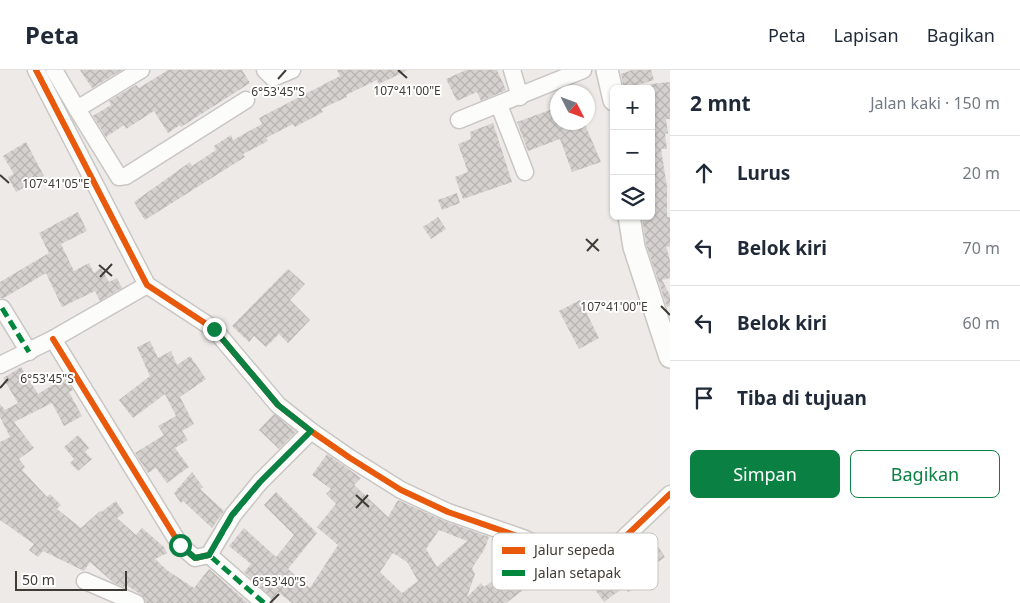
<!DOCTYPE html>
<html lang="id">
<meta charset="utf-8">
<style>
body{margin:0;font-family:"Noto Sans",sans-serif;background:#f6f6f7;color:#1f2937}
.controls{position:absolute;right:15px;top:15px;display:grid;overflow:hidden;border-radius:8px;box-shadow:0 1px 4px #0004}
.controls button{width:45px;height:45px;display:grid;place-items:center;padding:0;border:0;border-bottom:1px solid #e0e1e3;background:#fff;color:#1f2937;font:25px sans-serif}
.compass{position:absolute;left:550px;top:15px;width:45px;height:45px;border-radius:50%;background:#fff;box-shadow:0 1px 4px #0004;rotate:132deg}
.scale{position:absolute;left:15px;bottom:12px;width:112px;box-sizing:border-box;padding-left:5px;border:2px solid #413b35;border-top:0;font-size:14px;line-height:18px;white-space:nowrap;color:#413b35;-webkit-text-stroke:4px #fff;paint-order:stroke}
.stop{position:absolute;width:15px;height:15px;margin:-11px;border:4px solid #0b8043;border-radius:50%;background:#fff}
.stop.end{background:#0b8043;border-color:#fff;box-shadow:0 1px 5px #0008}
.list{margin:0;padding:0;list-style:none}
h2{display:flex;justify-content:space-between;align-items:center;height:65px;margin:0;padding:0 20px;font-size:21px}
h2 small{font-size:16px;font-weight:400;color:#747a83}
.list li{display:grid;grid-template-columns:32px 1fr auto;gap:15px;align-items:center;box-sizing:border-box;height:75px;padding:0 20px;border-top:1px solid #e0e1e3}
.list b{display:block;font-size:19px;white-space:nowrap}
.list em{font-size:16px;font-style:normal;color:#747a83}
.actions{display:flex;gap:10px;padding:15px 20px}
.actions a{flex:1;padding:11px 0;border:1px solid #0b8043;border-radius:8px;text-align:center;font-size:18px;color:#0b8043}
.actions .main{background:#0b8043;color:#fff}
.icon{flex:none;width:28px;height:28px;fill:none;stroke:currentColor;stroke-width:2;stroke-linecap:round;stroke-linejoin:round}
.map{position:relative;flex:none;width:670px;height:533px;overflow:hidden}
header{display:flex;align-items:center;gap:30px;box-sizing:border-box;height:70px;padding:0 25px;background:#fff;border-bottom:1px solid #e0e1e3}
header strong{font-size:24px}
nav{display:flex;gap:28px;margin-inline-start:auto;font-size:18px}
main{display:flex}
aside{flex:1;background:#fff}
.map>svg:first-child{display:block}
</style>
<header>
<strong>Peta</strong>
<nav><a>Peta</a><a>Lapisan</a><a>Bagikan</a></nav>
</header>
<main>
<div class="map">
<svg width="670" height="533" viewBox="0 0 670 533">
<defs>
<pattern id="building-cross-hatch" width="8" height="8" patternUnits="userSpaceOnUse" patternTransform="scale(1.25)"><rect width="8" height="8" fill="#d5d1ce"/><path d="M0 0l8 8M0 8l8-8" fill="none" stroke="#b8b4b2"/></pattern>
</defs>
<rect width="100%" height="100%" fill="#edeae7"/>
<g fill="url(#building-cross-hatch)" fill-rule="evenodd">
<path d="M80 0H122L92 18Z"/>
<path d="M168 0H242L250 13 181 57 180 55 168 63 154 41 126 59 124 55 106 67 93 46 111 35 109 31 136 15 139 18Z"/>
<path d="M337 0H408L379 14 377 10 346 25 347 27 321 39 323 42 295 57 293 54 266 68 268 71 243 84 245 87 145 150 134 132 190 92 192 96 216 80 214 76 231 65 233 70 262 54 259 48 340 6Z"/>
<path d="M466 0H497L506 20 481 31 477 22 457 31 446 9Z"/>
<path d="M632 0H651L654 10 624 19 621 4Z"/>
<path d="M670 12V49H666L668 63 665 64 667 79H661L667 117V147H670V177L666 176 670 191V208L662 210 670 225V235L667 237 646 174 642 148H651V14Z"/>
<path d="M558 37V52H584L601 92 572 102 560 69 528 81 517 52Z"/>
<path d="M493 53 512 112 463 129 455 107 468 102 458 74 471 69 470 62Z"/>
<path d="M26 72 44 106 16 122 8 107 14 104 3 86Z"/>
<path d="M457 123 460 133 442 140 438 130Z"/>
<path d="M78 142 87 161 61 174 74 201 89 193 94 203 101 198 109 212 117 208 122 218 100 231 95 221 62 237 46 203 4 228H0V212L49 183 39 163Z"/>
<path d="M438 147 446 159 431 169 423 157Z"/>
<path d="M288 199 305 214 290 230 310 250 288 273 279 264 266 277 254 266 249 272 232 256Z"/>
<path d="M580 230 599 268 579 279 559 241Z"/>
<path d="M150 271 158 288 171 281 177 295 190 286 206 309 180 327 194 354 182 361 188 370 175 378 189 397 167 413 156 398 148 403 135 383 164 365 158 356 176 346 165 324 133 348 119 330 150 306 137 277Z"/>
<path d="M21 297 38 324 65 307 73 320 69 322 82 346 64 356 52 333 14 352 34 378 19 389 25 397 22 400 47 427 50 424 61 435 57 439 81 458 100 441 101 442 116 431 124 443 117 448 136 465 142 458 164 477 167 483 155 489 168 501 194 518 209 499 248 533H146L140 524 126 515 124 517 114 513 90 492 84 501 43 481 38 487 29 480 34 474 0 450V372L10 367 0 347V334L5 340 18 333 3 308Z"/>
<path d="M274 344 296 362 279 379 259 360Z"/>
<path d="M78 365 89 378 85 382 92 389 78 401 70 393 74 389 64 377Z"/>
<path d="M327 384 361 408 354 415 388 447 398 430 444 451 489 467 484 480 472 498 475 504 467 527 481 513 484 517 508 500 522 521 506 533H292L278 522 273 529 244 502 251 494 229 476 244 458 276 487 294 465 264 435 276 422 317 463 288 499 310 518 338 475 317 457 336 434 326 424 331 419 312 405ZM439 460 467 471 437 497 426 479ZM393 483 407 492 418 511 402 523 380 502Z"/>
<path d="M192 402 203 417 200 419 224 441 212 458 183 431 181 433 174 423Z"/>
<path d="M655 472 665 487 640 505 644 511 628 522 624 517 604 532 594 518 640 487 638 484Z"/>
</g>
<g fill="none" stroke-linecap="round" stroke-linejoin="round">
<g stroke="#c9c6c3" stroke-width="19">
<g id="minor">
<path d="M36 0 147 215 214 259 278 335 311 361 350 388 401 420 448 442 523 468 576 491 591 492 605 486 670 424"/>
<path d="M54 0 77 39"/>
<path d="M141 0 77 39 119 107 126 106 246 30"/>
<path d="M265 0 273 8 292 0"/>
<path d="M512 0 520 27"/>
<path d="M499 35 525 102"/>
<path d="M459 50 583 0"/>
<path d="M2 238 29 282"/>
<path d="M53 269 180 475 195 488 209 485"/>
<path d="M0 295 53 269 147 215"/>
<path d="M85 511 136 533"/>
<path d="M264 533 209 485 233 445 260 412 311 361"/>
</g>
</g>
<g stroke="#c9c6c3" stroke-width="24">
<g id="tertiary">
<path d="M607 0 614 30"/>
<path d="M629 146 634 177 670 287"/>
</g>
</g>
<use href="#minor" stroke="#fcfcfb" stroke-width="16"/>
<use href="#tertiary" stroke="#fcfcfb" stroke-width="21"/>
<g stroke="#00873e" stroke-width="5" stroke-dasharray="10 5" stroke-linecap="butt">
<path d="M2 238 29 282"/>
<path d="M264 533 209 485 233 445 260 412 311 361"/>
</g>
<g stroke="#fff" stroke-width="9">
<g id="cycleway">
<path d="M36 0 147 215 214 259 278 335 311 361 350 388 401 420 448 442 523 468 576 491 591 492 605 486 670 424"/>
<path d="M53 269 180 475 195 488 209 485"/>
</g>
</g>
<use href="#cycleway" stroke="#e8590c" stroke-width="6"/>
</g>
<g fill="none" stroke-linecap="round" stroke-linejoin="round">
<path stroke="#0b8043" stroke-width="6" d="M180 475 195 488 209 485 232 445 260 412 311 361 278 335 214 259"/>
</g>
<path fill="none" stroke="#413b35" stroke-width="2" d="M398 0 407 8M278 9 286 0M0 105 9 113M586 169 599 181M587 181 598 169M99 195 112 206M100 207 112 194M661 236 670 245M0 318 8 309M356 425 369 437M356 438 368 425M270 533 279 524"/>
<rect x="492" y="463" width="166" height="57" rx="8" fill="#fff" stroke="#c6c4c2" stroke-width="1"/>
<rect x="502" y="477" width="23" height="7" fill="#e8590c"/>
<rect x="502" y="500" width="23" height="6" fill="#00873e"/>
<g font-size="14" fill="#413b35">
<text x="534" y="485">Jalur sepeda</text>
<text x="534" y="508">Jalan setapak</text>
</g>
<g font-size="12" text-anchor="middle" fill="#413b35" stroke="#fff" stroke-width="4" stroke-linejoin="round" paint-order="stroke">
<text x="407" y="25">107°41'00"E</text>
<text x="278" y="26">6°53'45"S</text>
<text x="56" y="118">107°41'05"E</text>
<text x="614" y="241">107°41'00"E</text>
<text x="47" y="313">6°53'45"S</text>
<text x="279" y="516">6°53'40"S</text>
</g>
</svg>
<div class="controls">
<button>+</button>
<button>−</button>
<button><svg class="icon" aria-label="layers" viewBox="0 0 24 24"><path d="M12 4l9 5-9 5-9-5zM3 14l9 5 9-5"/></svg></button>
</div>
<svg class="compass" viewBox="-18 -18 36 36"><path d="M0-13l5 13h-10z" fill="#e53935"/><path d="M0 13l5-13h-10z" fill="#747a83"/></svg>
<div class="scale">50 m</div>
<div class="stop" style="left:180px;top:475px"></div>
<div class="stop end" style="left:214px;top:259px"></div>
</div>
<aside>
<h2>2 mnt<small>Jalan kaki · 150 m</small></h2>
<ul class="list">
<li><svg class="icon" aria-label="ahead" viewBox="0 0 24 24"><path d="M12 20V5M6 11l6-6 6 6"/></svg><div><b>Lurus</b></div><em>20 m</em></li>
<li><svg class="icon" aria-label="left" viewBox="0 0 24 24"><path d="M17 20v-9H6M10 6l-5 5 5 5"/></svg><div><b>Belok kiri</b></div><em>70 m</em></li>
<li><svg class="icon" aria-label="left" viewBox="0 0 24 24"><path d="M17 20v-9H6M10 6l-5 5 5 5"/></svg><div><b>Belok kiri</b></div><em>60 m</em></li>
<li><svg class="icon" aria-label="arrive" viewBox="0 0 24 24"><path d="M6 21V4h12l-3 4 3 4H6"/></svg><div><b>Tiba di tujuan</b></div></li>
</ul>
<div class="actions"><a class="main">Simpan</a><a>Bagikan</a></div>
</aside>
</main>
